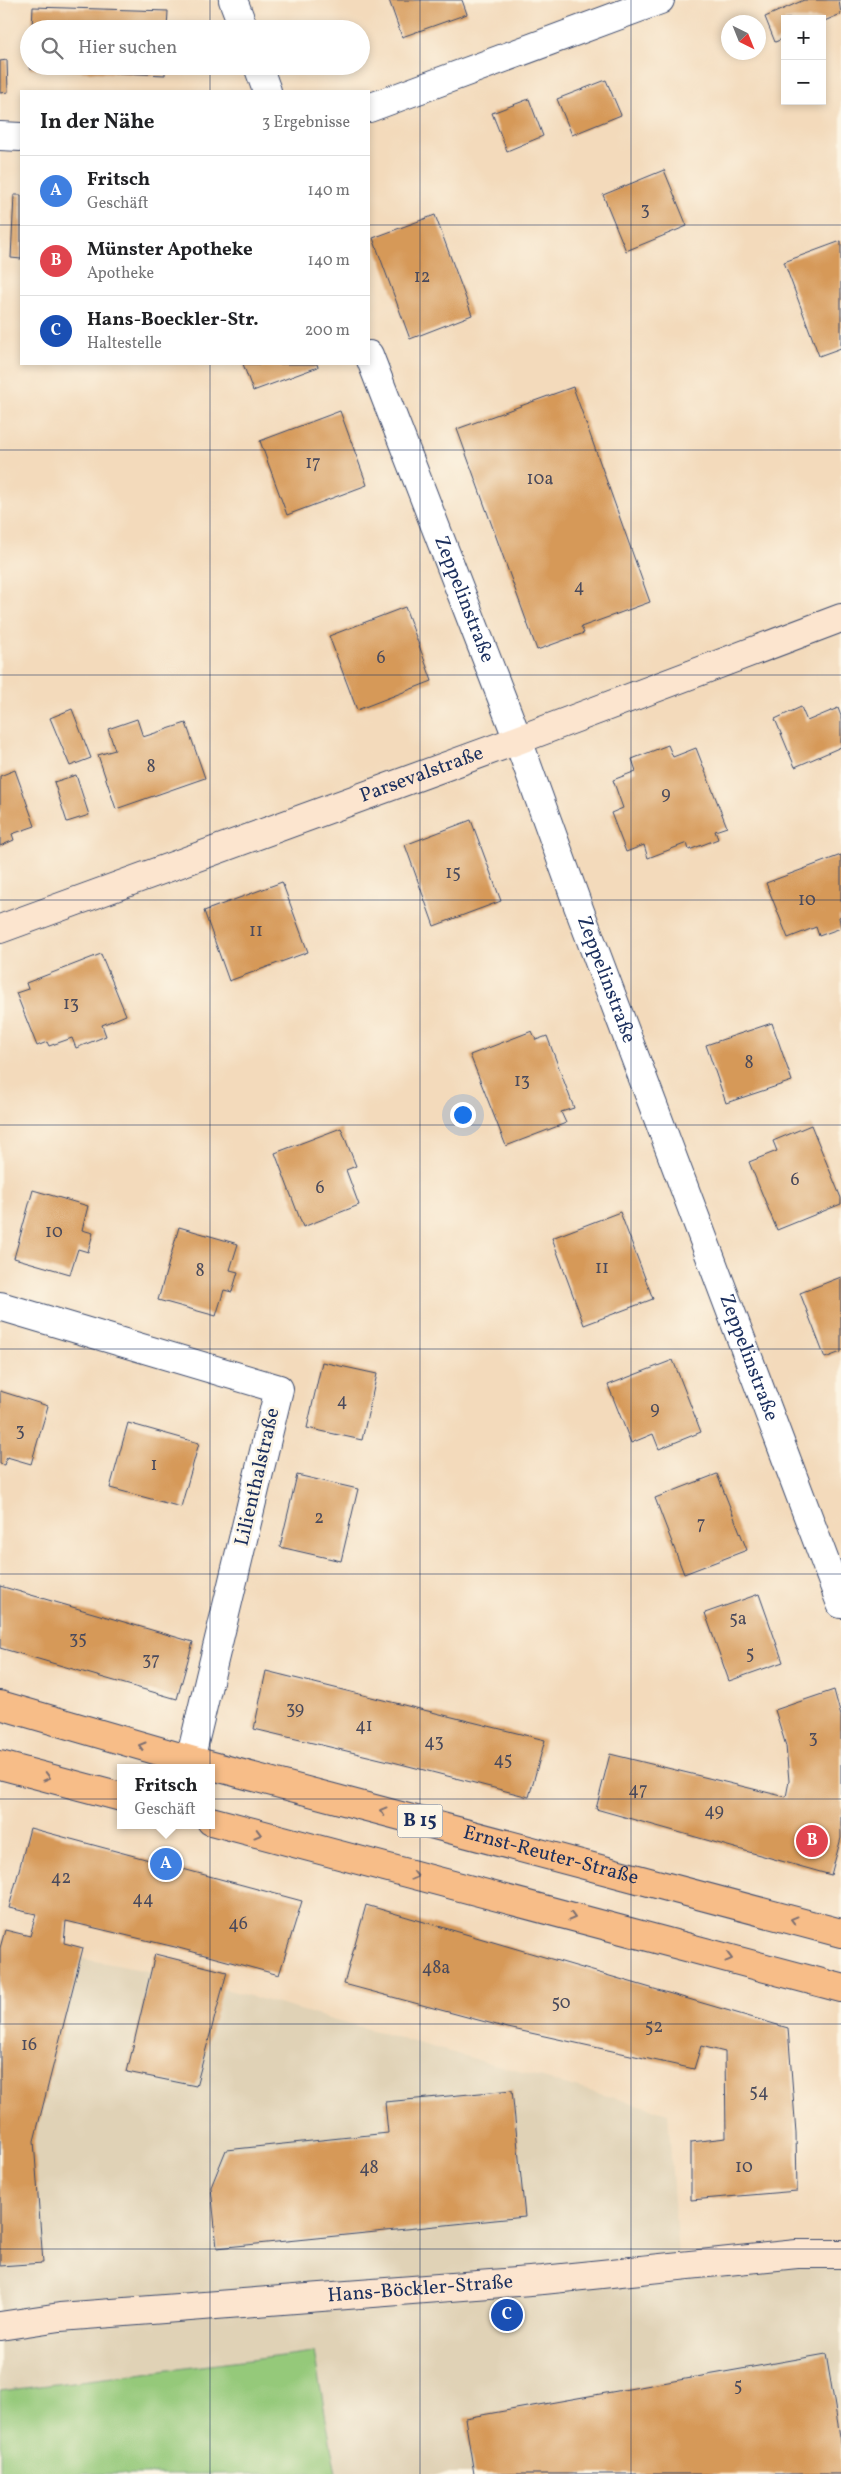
<!DOCTYPE html>
<html lang="de">
<meta charset="utf-8">
<style>
body{margin:0;font-family:Vollkorn,serif;background:#f6f6f6;color:#202124}
.controls{position:absolute;right:15px;top:15px;display:grid;overflow:hidden;border-radius:0px;box-shadow:0 2px 8px #0003}
.controls button{width:45px;height:45px;display:grid;place-items:center;padding:0;border:0;border-bottom:1px solid #e0e0e0;background:#fff;color:#202124;font:25px sans-serif}
.compass{position:absolute;left:721px;top:15px;width:45px;height:45px;border-radius:50%;background:#fff;box-shadow:0 2px 8px #0003;rotate:137deg}
.you{position:absolute;left:462px;top:1114px;width:18px;height:18px;margin:-12px;border:4px solid #fff;border-radius:50%;background:#1a73e8;box-shadow:0 0 0 8px #1a73e833}
.badge{display:grid;place-items:center;width:32px;height:32px;border-radius:50%;background:#c8321e;color:#fff;font-size:16px;font-weight:700}
.pin{position:absolute;translate:-50% -50%;border:2px solid #fff;box-shadow:0 1px 5px #0006}
.popup{position:absolute;left:117px;top:1764px;width:98px;height:65px;box-sizing:border-box;display:grid;place-content:center;border-radius:0px;background:#fff;filter:drop-shadow(0 1px 4px #0005);font-size:16px;white-space:nowrap;color:#757577}
.popup b{font-size:19px;color:#202124}
.popup::after{content:'';position:absolute;left:50%;top:100%;margin-left:-10px;border:10px solid transparent;border-top-color:#fff}
.list{margin:0;padding:0;list-style:none}
h2{display:flex;justify-content:space-between;align-items:center;height:65px;margin:0;padding:0 20px;font-size:21px}
h2 small{font-size:16px;font-weight:400;color:#757577}
.list li{display:grid;grid-template-columns:32px 1fr auto;gap:15px;align-items:center;box-sizing:border-box;height:70px;padding:0 20px;border-top:1px solid #e0e0e0}
.list b{display:block;font-size:19px;white-space:nowrap}
.list p{margin:0;font-size:16px;white-space:nowrap;color:#757577}
.list em{font-size:16px;font-style:normal;color:#757577}
.icon{flex:none;width:28px;height:28px;fill:none;stroke:currentColor;stroke-width:2;stroke-linecap:round;stroke-linejoin:round}
.map{position:relative;flex:none;width:841px;height:2474px;overflow:hidden}
.search{position:absolute;background:#fff;box-shadow:0 2px 8px #0003;left:20px;top:20px;width:350px;height:55px;display:flex;align-items:center;gap:12px;box-sizing:border-box;padding:0 18px;border-radius:28px;color:#757577;font-size:19px}
.panel{position:absolute;background:#fff;box-shadow:0 2px 8px #0003;left:20px;top:90px;width:350px;height:275px;border-radius:0px}
.map>svg:first-child{display:block}
</style>
<div class="map">
<svg width="841" height="2474" viewBox="0 0 841 2474">
<rect width="100%" height="100%" fill="#fcf5e5"/>
<filter id="ink" filterUnits="userSpaceOnUse"><feTurbulence type="fractalNoise" baseFrequency=".02" numOctaves="2"/><feDisplacementMap in="SourceGraphic" scale="10" xChannelSelector="R" yChannelSelector="G"/><feConvolveMatrix kernelMatrix="1 2 1 2 8 2 1 2 1" color-interpolation-filters="sRGB"/></filter>
<filter id="wash" filterUnits="userSpaceOnUse"><feTurbulence type="fractalNoise" baseFrequency=".0096" numOctaves="4" result="noise"/><feDisplacementMap in="SourceGraphic" scale="20" xChannelSelector="R" yChannelSelector="G"/><feGaussianBlur stdDeviation="1.12" result="paint"/><feColorMatrix in="noise" values="0 0 0 0 0 0 0 0 0 0 0 0 0 0 0 0 0 1.4 0 .05"/><feComposite in="paint" operator="in"/></filter>
<g filter="url(#wash)">
<rect width="100%" height="100%" fill="#f3dabb"/>
<path fill="#e0d2b6" d="M0 1943 185 1978 668 2113 678 2258 841 2250V2474H336L313 2352 0 2391Z"/>
<path fill="#95c97a" stroke="#587c6c" d="M314 2352 336 2474H0V2391Z"/>
<g id="blocks">
<g fill="#d69958">
<path d="M389 0H462L467 14 402 37Z"/>
<path d="M804 0H839L841 14 822 22V19H785V38L775 42 765 17Z"/>
<path d="M33 7 168 11 167 29H32Z"/>
<path d="M7 60 8 92 0 93V61Z"/>
<path d="M30 66H165V75L30 69Z"/>
<path d="M606 80 621 115 572 135 557 99Z"/>
<path d="M529 99 543 136 507 151 492 113Z"/>
<path d="M664 170 687 226 626 251 603 195Z"/>
<path d="M14 195H21V259L11 258Z"/>
<path d="M435 215 472 315 410 339 373 238Z"/>
<path d="M841 241V348L819 356 784 262Z"/>
<path d="M243 364H317L318 367 253 391Z"/>
<path d="M573 387 650 602 581 627 584 633 537 650 457 429Z"/>
<path d="M340 411 367 485 287 515 260 441Z"/>
<path d="M405 607 432 681 357 710 329 636Z"/>
<path d="M801 707 807 721 838 708 841 716V747L795 767 775 719Z"/>
<path d="M72 709 91 758 70 766 50 718Z"/>
<path d="M137 719 143 737 186 723 205 778 116 809 98 755 115 750 108 729Z"/>
<path d="M668 745 673 757 696 748 727 827 715 831 718 839 689 850 687 843 648 858 644 845 626 852 611 813 623 808 613 780 636 771 632 759Z"/>
<path d="M15 770 35 826 12 834 14 840 0 846V776Z"/>
<path d="M76 775 89 815 67 822 54 782Z"/>
<path d="M471 820 501 901 434 926 405 845Z"/>
<path d="M841 855V916L839 917 841 928 819 936 816 927 788 938 766 883Z"/>
<path d="M282 882 308 952 229 981 204 911Z"/>
<path d="M101 954 126 1015 102 1025 106 1036 76 1048 72 1038 49 1046 47 1042 37 1046 16 993 28 989 26 983Z"/>
<path d="M772 1023 792 1081 726 1103 706 1045Z"/>
<path d="M532 1031 536 1040 547 1036 574 1108 561 1112 566 1123 506 1146 470 1055Z"/>
<path d="M811 1125 841 1198V1204L777 1230 749 1162 777 1151 773 1141Z"/>
<path d="M341 1128 356 1166 346 1170 359 1205 303 1227 275 1153Z"/>
<path d="M33 1190 88 1206 82 1230 93 1233 88 1252 78 1249 70 1274 14 1258Z"/>
<path d="M620 1212 653 1299 584 1325 552 1238Z"/>
<path d="M179 1227 238 1244 230 1270 238 1272 232 1292 224 1290 216 1316 158 1300Z"/>
<path d="M841 1277V1352L825 1358 800 1293Z"/>
<path d="M673 1360 701 1432 659 1449 653 1434 631 1443 608 1385Z"/>
<path d="M322 1362 377 1374 362 1440 307 1428Z"/>
<path d="M0 1391 48 1406 31 1464 7 1457 4 1465 0 1464Z"/>
<path d="M128 1423 199 1443 181 1507 110 1488Z"/>
<path d="M717 1474 747 1550 684 1574 655 1498Z"/>
<path d="M297 1475 358 1489 341 1561 280 1547Z"/>
<path d="M0 1586 193 1642 177 1699 0 1648Z"/>
<path d="M759 1594 783 1662 729 1681 705 1613Z"/>
<path d="M266 1671 545 1740 529 1797 393 1762 254 1729Z"/>
<path d="M834 1690 841 1716V1838L831 1875 596 1809 610 1754 786 1797 789 1781 786 1746 775 1710Z"/>
<path d="M30 1828 302 1901 279 1975 175 1947 66 1921 64 1943 83 1948 34 2141 43 2263 0 2266V1948L5 1930 30 1936 36 1914 9 1908Z"/>
<path d="M366 1905 788 2028 796 2133 797 2191 691 2200V2142L726 2138 725 2052 701 2046 694 2069 508 2028 344 1984Z"/>
<path d="M155 1954 227 1972 196 2086 127 2072Z"/>
<path d="M512 2090 525 2217 217 2248 211 2187 226 2150 388 2133 385 2102Z"/>
<path d="M826 2354 841 2442V2474H474L465 2418Z"/>
</g>
</g>
</g>
<g filter="url(#ink)">
<use href="#blocks" fill-opacity="0" stroke="#3b496c" stroke-width="1"/>
<g fill="none" stroke-linecap="round" stroke-linejoin="round">
<g stroke="#3b496c" stroke-width="30">
<g id="street">
<path d="M233 0 244 29"/>
<path d="M258 66 267 91"/>
<path d="M369 108 660 0"/>
<path d="M0 136 21 137"/>
<path id="s1" d="M369 355 518 740 578 906 841 1604"/>
<path d="M0 1306 279 1389 190 1760"/>
</g>
</g>
<g stroke="#3b496c" stroke-width="30">
<g id="secondary">
<path id="s2" d="M0 929 518 740 841 618"/>
<path id="s3" d="M0 2326 60 2317 543 2280 797 2254H841"/>
</g>
</g>
<g stroke="#3b496c" stroke-width="30">
<g id="primary">
<path id="s4" d="M0 1705 190 1760 841 1933"/>
<path d="M0 1765 121 1797"/>
<path d="M211 1821 841 1988"/>
</g>
</g>
<use href="#street" stroke="#fff" stroke-width="28"/>
<use href="#secondary" stroke="#fce5cf" stroke-width="28"/>
<use href="#primary" stroke="#f7bd88" stroke-width="28"/>
</g>
<defs><path id="oneway-chevron" d="M-2-3.5L2.5 0L-2 3.5" fill="none" stroke-width="1.6" stroke-linecap="round" stroke-linejoin="round" transform="scale(1.25)"/></defs>
<g stroke="#7e6f71">
<use href="#oneway-chevron" transform="translate(142 1746) rotate(-164)"/>
<use href="#oneway-chevron" transform="translate(47 1777) rotate(15)"/>
<use href="#oneway-chevron" transform="translate(383 1811) rotate(-165)"/>
<use href="#oneway-chevron" transform="translate(258 1834) rotate(15)"/>
<use href="#oneway-chevron" transform="translate(415 1876) rotate(15)"/>
<use href="#oneway-chevron" transform="translate(572 1917) rotate(15)"/>
<use href="#oneway-chevron" transform="translate(794 1920) rotate(-165)"/>
<use href="#oneway-chevron" transform="translate(729 1958) rotate(15)"/>
</g>
</g>
<path fill="none" stroke="#1b2f5e" stroke-width="1" stroke-opacity="0.55" d="M210 0V29M420 0V2474M631 0V2474M210 66V91M0 225H21M369 225H841M210 364V2474M0 450H841M0 675H841M0 900H841M0 1125H841M0 1349H841M0 1574H841M0 1799H841M0 2024H841M0 2249H841"/>
<g text-anchor="middle" dominant-baseline="central" stroke-width="5" stroke-linejoin="round" paint-order="stroke">
<g font-size="18" fill="#4a4a5c">
<text x="645" y="210">3</text>
<text x="422" y="277">12</text>
<text x="313" y="463">17</text>
<text x="540" y="479">10a</text>
<text x="579" y="587">4</text>
<text x="381" y="658">6</text>
<text x="151" y="767">8</text>
<text x="666" y="794">9</text>
<text x="453" y="873">15</text>
<text x="807" y="900">10</text>
<text x="256" y="931">11</text>
<text x="71" y="1004">13</text>
<text x="749" y="1063">8</text>
<text x="522" y="1081">13</text>
<text x="795" y="1180">6</text>
<text x="320" y="1188">6</text>
<text x="54" y="1232">10</text>
<text x="602" y="1268">11</text>
<text x="200" y="1271">8</text>
<text x="342" y="1401">4</text>
<text x="655" y="1409">9</text>
<text x="20" y="1431">3</text>
<text x="154" y="1465">1</text>
<text x="319" y="1518">2</text>
<text x="701" y="1524">7</text>
<text x="738" y="1619">5a</text>
<text x="78" y="1639">35</text>
<text x="750" y="1654">5</text>
<text x="151" y="1660">37</text>
<text x="295" y="1709">39</text>
<text x="364" y="1726">41</text>
<text x="813" y="1738">3</text>
<text x="434" y="1742">43</text>
<text x="503" y="1760">45</text>
<text x="638" y="1790">47</text>
<text x="714" y="1811">49</text>
<text x="61" y="1878">42</text>
<text x="143" y="1899">44</text>
<text x="238" y="1924">46</text>
<text x="436" y="1968">48a</text>
<text x="561" y="2003">50</text>
<text x="654" y="2027">52</text>
<text x="29" y="2045">16</text>
<text x="759" y="2092">54</text>
<text x="744" y="2167">10</text>
<text x="369" y="2168">48</text>
<text x="738" y="2386">5</text>
</g>
<rect fill="#fcf5e5" stroke="#5e6a86" stroke-width="1" x="397.5" y="1804.5" width="45" height="33" rx="4"/>
<g font-size="19" font-weight="bold" fill="#1b2f5e">
<text x="420" y="1821">B 15</text>
</g>
<g font-size="20" fill="#1b2f5e" stroke="#fcf5e5">
<text stroke="none"><textPath href="#s1" startOffset="262">Zeppelinstraße</textPath></text>
<text stroke="none"><textPath href="#s2" startOffset="449">Parsevalstraße</textPath></text>
<text stroke="none"><textPath href="#s1" startOffset="668">Zeppelinstraße</textPath></text>
<text stroke="none"><textPath href="#s1" startOffset="1072">Zeppelinstraße</textPath></text>
<text transform="translate(258 1477) rotate(-77)">Lilienthalstraße</text>
<text stroke="none"><textPath href="#s4" startOffset="571">Ernst-Reuter-Straße</textPath></text>
<text stroke="none"><textPath href="#s3" startOffset="422">Hans-Böckler-Straße</textPath></text>
</g>
</g>
</svg>
<div class="controls">
<button>+</button>
<button>−</button>
</div>
<svg class="compass" viewBox="-18 -18 36 36"><path d="M0-13l5 13h-10z" fill="#e53935"/><path d="M0 13l5-13h-10z" fill="#757577"/></svg>
<div class="you"></div>
<div class="pin badge" style="left:166px;top:1864px;background:#3f7fe0">A</div>
<div class="popup"><b>Fritsch</b>Geschäft</div>
<div class="pin badge" style="left:812px;top:1841px;background:#e0444e">B</div>
<div class="pin badge" style="left:507px;top:2315px;background:#1a4fb4">C</div>
<div class="search"><svg class="icon" aria-label="search" viewBox="0 0 24 24"><circle cx="10" cy="10" r="6"/><path d="M15 15l6 6"/></svg>Hier suchen</div>
<section class="panel">
<h2>In der Nähe<small>3 Ergebnisse</small></h2>
<ul class="list">
<li><span class="badge" style="background:#3f7fe0">A</span><div><b>Fritsch</b><p>Geschäft</p></div><em>140 m</em></li>
<li><span class="badge" style="background:#e0444e">B</span><div><b>Münster Apotheke</b><p>Apotheke</p></div><em>140 m</em></li>
<li><span class="badge" style="background:#1a4fb4">C</span><div><b>Hans-Boeckler-Str.</b><p>Haltestelle</p></div><em>200 m</em></li>
</ul>
</section>
</div>
